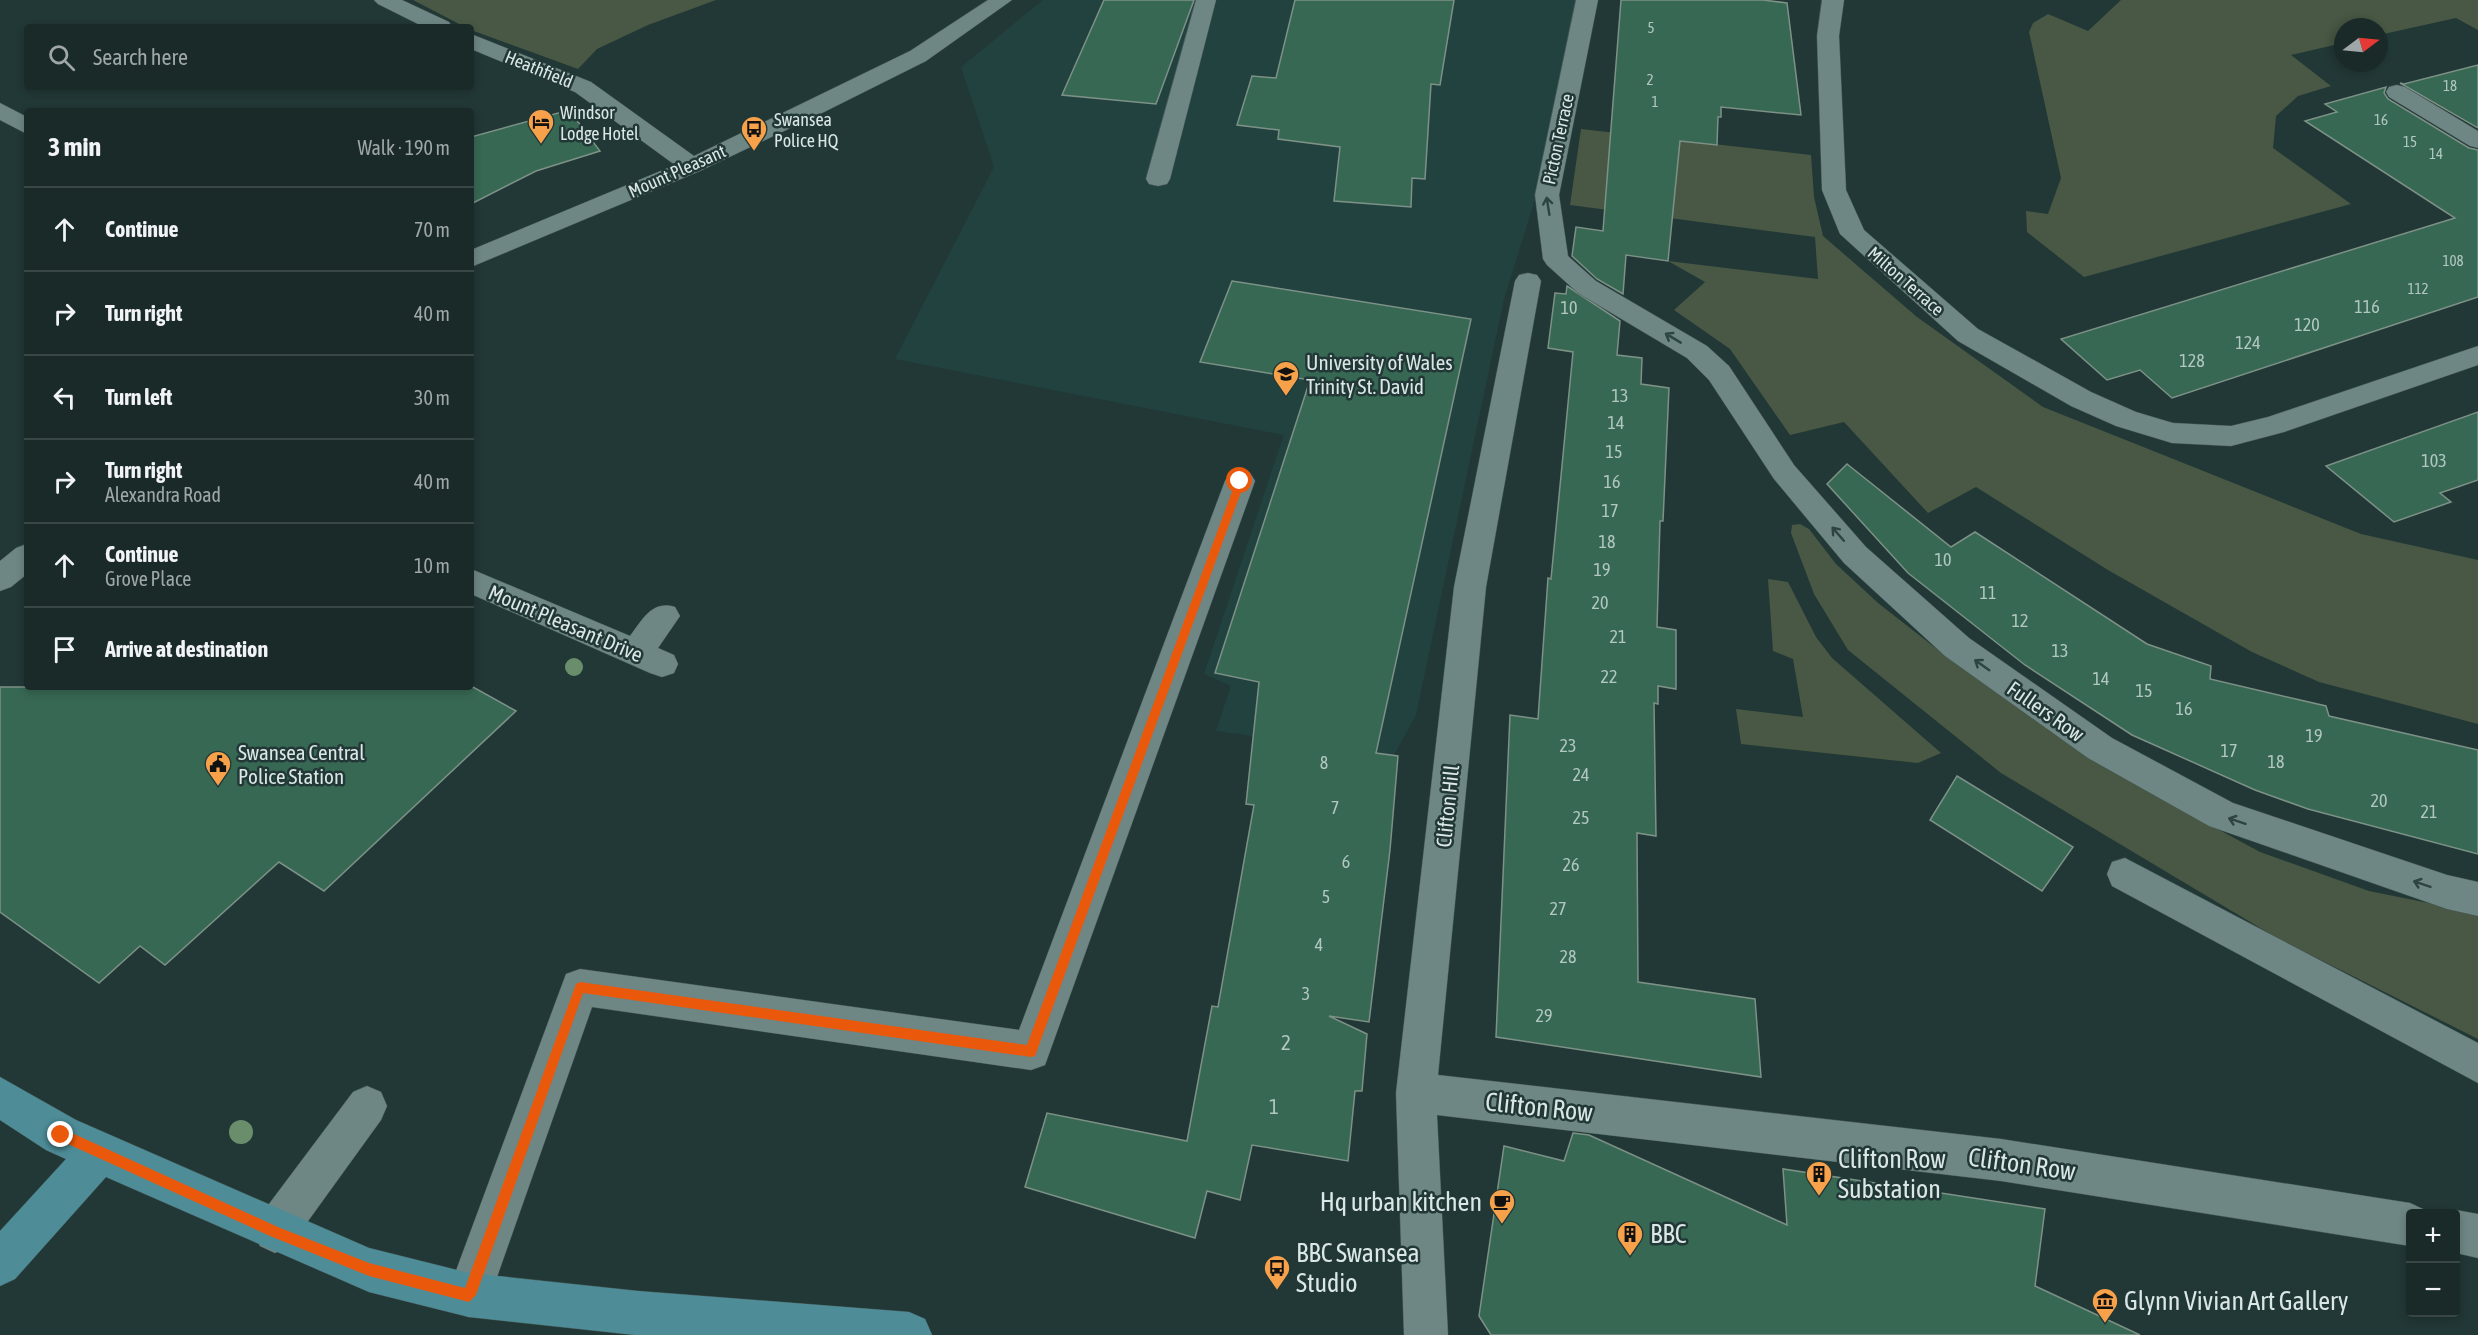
<!DOCTYPE html>
<meta charset="utf-8">
<style>
body{margin:0;font-family:"Asap Condensed",sans-serif;background:#273634;color:#f1f3f6}
.controls{position:absolute;right:18px;bottom:18px;display:grid;overflow:hidden;border-radius:6px;box-shadow:0 3px 9px #0003}
.controls button{width:54px;height:54px;display:grid;place-items:center;padding:0;border:0;border-bottom:2px solid #384645;background:#1a2a28;color:#f1f3f6;font:30px sans-serif}
.compass{position:absolute;left:2334px;top:18px;width:54px;height:54px;border-radius:50%;background:#1a2a28;box-shadow:0 3px 9px #0003;rotate:74deg}
.stop{position:absolute;width:18px;height:18px;margin:-14px;border:4px solid #ea580c;border-radius:50%;background:#fff}
.stop.end{background:#ea580c;border-color:#fff;box-shadow:0 2px 6px #0008}
.list{margin:0;padding:0;list-style:none}
h2{display:flex;justify-content:space-between;align-items:center;height:78px;margin:0;padding:0 24px;font-size:26px}
h2 small{font-size:20px;font-weight:400;color:#9fa7a8}
.list li{display:grid;grid-template-columns:39px 1fr auto;gap:18px;align-items:center;box-sizing:border-box;height:84px;padding:0 24px;border-top:2px solid #384645}
.list b{display:block;font-size:22px;white-space:nowrap}
.list p{margin:0;font-size:20px;white-space:nowrap;color:#9fa7a8}
.list em{font-size:20px;font-style:normal;color:#9fa7a8}
.icon{flex:none;width:33px;height:33px;fill:none;stroke:currentColor;stroke-width:2;stroke-linecap:round;stroke-linejoin:round}
.map{position:relative;flex:none;width:2478px;height:1335px;overflow:hidden}
.search{position:absolute;background:#1a2a28;box-shadow:0 3px 9px #0003;left:24px;top:24px;width:450px;height:66px;display:flex;align-items:center;gap:15px;box-sizing:border-box;padding:0 21px;border-radius:6px;color:#9fa7a8;font-size:22px}
.panel{position:absolute;background:#1a2a28;box-shadow:0 3px 9px #0003;left:24px;top:108px;width:450px;height:582px;border-radius:6px}
.map>svg:first-child{display:block}
</style>
<div class="map">
<svg width="2478" height="1335" viewBox="0 0 2478 1335">
<rect width="100%" height="100%" fill="#223836"/>
<path fill="#224240" d="M1043 0H1597L1504 299 1416 715 1394 755 1216 731 1231 686 1204 674 1284 435 895 359 994 167 961 67Z"/>
<g fill="#485844">
<path d="M413 0H716L648 25 597 49 578 69 471 30V27H465Z"/>
<path d="M2121 0H2478V30L2456 18 2379 35V27H2343V43L2291 55 2331 86 2298 96 2276 116 2273 148 2351 204 2084 277 2027 232 2026 211 2048 214 2061 178 2029 32 2033 23 2048 14 2088 31Z"/>
<path d="M1581 129 1811 155 1814 197 1823 236 1917 317 2043 407 2361 534 2478 560V724L2319 682 2252 652 2108 570 1976 487 1928 513 1844 422 1790 435 1730 349 1674 310 1705 282 1668 261 1818 279 1815 237 1570 205Z"/>
<path d="M1800 524 1809 529 1836 564 1878 603 1951 660 2131 782 2260 852 2369 891 2478 913V1039L2277 938 2001 773 1848 650 1814 594 1791 533 1792 525Z"/>
<path d="M1768 579 1788 582 1816 637 1832 658 1941 753 1918 763 1741 744 1736 709 1803 717 1793 659 1773 651Z"/>
</g>
<g fill="#376853" stroke="#7d9187" stroke-width="1.5">
<path d="M1104 0H1194L1156 104 1062 95Z"/>
<path d="M1295 0H1454L1440 85 1431 84 1425 179 1412 178 1411 207 1334 201 1340 147 1278 139 1279 130 1237 125 1252 76 1276 78Z"/>
<path d="M1621 0H1763L1787 3 1801 115 1721 107V117H1718L1717 145 1680 141 1668 261 1626 255 1623 294 1597 279 1572 256 1576 227 1603 231Z"/>
<path d="M2478 65V128L2400 83 2404 84Z"/>
<path d="M2386 87 2384 93 2388 99 2469 148 2478 150V297L2172 398 2140 370 2107 380 2061 339 2455 218 2305 121 2337 112 2325 104Z"/>
<path d="M569 110 600 151 536 171 471 204V137Z"/>
<path d="M1232 281 1471 319 1376 753 1398 756 1390 850 1369 1022 1329 1016 1367 1034 1362 1091H1355L1348 1161 1252 1145 1240 1200 1207 1191 1195 1238 1025 1187 1047 1113 1187 1141 1212 1006 1218 1007 1254 805 1246 804 1259 682 1215 673 1310 380 1200 362Z"/>
<path d="M1567 286 1620 321 1617 355 1642 358 1641 384 1669 388 1663 521H1660L1657 627 1676 630V689L1658 686V704L1654 703 1656 836 1637 833 1638 982 1755 999 1761 1077 1496 1037 1510 715 1538 719 1548 578 1551 579 1573 352 1548 348 1555 293 1566 294Z"/>
<path d="M2478 412V480L2440 493 2451 502 2394 522 2326 466Z"/>
<path d="M1847 464 1951 547 1975 532 2147 644 2211 666 2210 679 2326 706 2329 716 2478 750V854L2308 809 2255 790 2132 735 2025 665 1908 573 1827 484Z"/>
<path d="M0 687H473L516 711 324 891 279 862 165 965 140 946 99 983 0 912Z"/>
<path d="M1957 776 2073 847 2042 891 1930 820Z"/>
<path d="M1573 1133 1589 1135 1787 1225 1783 1169 2045 1209 2035 1286 2140 1335H1491L1479 1316 1504 1146 1564 1161Z"/>
</g>
<g fill="none" stroke-linecap="round" stroke-linejoin="round">
<g stroke="#445755" stroke-width="1">
<g id="minor">
<path d="M374 0H402L449 22 452 27H424L378 4Z"/>
<path d="M988 0H1012L926 61 824 112 700 171 471 267V250L675 165 575 92 471 49V34L591 82 694 156 910 51Z"/>
<path d="M1196 0H1216L1170 179 1167 184 1158 186 1149 184 1146 179Z"/>
<path d="M1576 0H1598L1559 195 1568 256 1596 281 1707 346 1729 366 1794 465 1866 547 1969 638 2112 738 2233 803 2447 875 2478 882V916L2447 909 2209 826 2088 758 1945 656 1844 563 1774 479 1709 380 1687 358 1578 293 1547 265 1543 259 1535 195Z"/>
<path d="M1822 0H1844L1839 36 1846 190 1864 230 1978 329 2091 392 2136 412 2173 423 2231 426 2268 417 2478 346V365L2284 432 2231 446 2172 443 2116 426 2071 406 1958 341 1840 234 1822 190 1817 36Z"/>
<path d="M2397 85 2405 87 2478 131V148L2470 146 2389 97 2386 92 2389 87Z"/>
<path d="M0 103 27 117V134L0 120Z"/>
<path d="M1528 273 1537 275 1541 281 1486 587 1438 1075 2001 1139 2410 1203 2425 1210 2427 1214H2410V1246L2001 1181 1437 1115 1448 1335H1404L1396 1093 1454 587 1515 281 1519 275Z"/>
<path d="M1240 470 1250 473 1255 481 1045 1065 1031 1070 592 1007 485 1311 469 1317 453 1311 447 1295 566 974 580 969 1019 1030 1225 481 1230 473Z"/>
<path d="M27 544V574L11 587 0 591V561L16 548Z"/>
<path d="M471 569 630 636C643 619 652 600 675 607L680 616 658 648 674 655 678 664 674 673 662 677 650 673 471 594Z"/>
<path d="M2125 858 2478 1043V1083L2112 886 2107 874 2112 862Z"/>
<path d="M367 1086 381 1092 387 1106 381 1120 290 1246 275 1253 260 1246 253 1231 260 1216 353 1092Z"/>
<path d="M2456 1210 2478 1214V1258L2456 1253V1214H2449Z"/>
</g>
</g>
<g stroke="#445755" stroke-width="1">
<path id="major" d="M0 1077 76 1120 369 1248 469 1273 638 1291 909 1312 925 1319 932 1335H635L469 1317 369 1292 106 1177 15 1279 0 1286V1231L66 1159 46 1150 0 1120Z"/>
</g>
<use href="#minor" fill="#6e8684" fill-rule="evenodd"/>
<use href="#major" fill="#4e8d98" fill-rule="evenodd"/>
</g>
<g fill="#6a8e6c">
<circle cx="574" cy="667" r="9"/>
<circle cx="241" cy="1132" r="12"/>
</g>
<defs><path id="oneway-shaft" d="M-6 0H5M1.5-3L5.5 0L1.5 3" fill="none" stroke-width="1.6" stroke-linecap="round" stroke-linejoin="round" transform="scale(1.5)"/></defs>
<g stroke="#2d4442">
<use href="#oneway-shaft" transform="translate(1548 206) rotate(-99)"/>
<use href="#oneway-shaft" transform="translate(1673 338) rotate(-149)"/>
<use href="#oneway-shaft" transform="translate(1838 534) rotate(-131)"/>
<use href="#oneway-shaft" transform="translate(1982 665) rotate(-145)"/>
<use href="#oneway-shaft" transform="translate(2237 821) rotate(-161)"/>
<use href="#oneway-shaft" transform="translate(2422 884) rotate(-161)"/>
</g>
<path fill="#ea580c" d="M1240 477 1245 481 1035 1056 1031 1057 583 993 476 1295 469 1302 369 1276 270 1236 57 1139V1130L61 1128 278 1227 369 1263 465 1288 576 984 580 982 1027 1045 1236 481Z"/>
<defs>
<g id="hotel-pin" transform="scale(1.35)"><path d="M0 17L-7.5 6A9.5 9.5 0 1 1 7.5 6Z" fill="#f7a14a" stroke="#223836"/><path d="M-6-4.5h1.5V1H6V5H4.5V3h-9V5H-6ZM-4 0a1.8 1.8 0 1 1 3.6 0ZM.5 0V-2.5h3Q6-2.5 6 0Z" fill="#111"/></g>
<g id="bus-pin" transform="scale(1.35)"><path d="M0 17L-7.5 6A9.5 9.5 0 1 1 7.5 6Z" fill="#f7a14a" stroke="#223836"/><path d="M-5-6H5V4H4V6H2V4H-2V6H-4V4H-5ZM-3.5-4V0h7V-4ZM-3.5 1.2v1.5H-2V1.2ZM2 1.2v1.5H3.5V1.2Z" fill="#111"/></g>
<g id="university-pin" transform="scale(1.35)"><path d="M0 17L-7.5 6A9.5 9.5 0 1 1 7.5 6Z" fill="#f7a14a" stroke="#223836"/><path d="M0-5L7-2L0 1L-7-2ZM-4 1L0 2.5L4 1V4Q0 6-4 4Z" fill="#111"/></g>
<g id="civic-pin" transform="scale(1.35)"><path d="M0 17L-7.5 6A9.5 9.5 0 1 1 7.5 6Z" fill="#f7a14a" stroke="#223836"/><path d="M-.6-6.5H3V-4.5H.6V-3L4-1V1h2V6H-6V1h2V-1L-.6-3ZM-1.2 2.5V6h2.4V2.5Z" fill="#111"/></g>
<g id="building-pin" transform="scale(1.35)"><path d="M0 17L-7.5 6A9.5 9.5 0 1 1 7.5 6Z" fill="#f7a14a" stroke="#223836"/><path d="M-4-6H4V6H1V3H-1V6H-4ZM-2.5-4.3h1.7v1.8h-1.7ZM.8-4.3h1.7v1.8H.8ZM-2.5-1h1.7V.8h-1.7ZM.8-1h1.7V.8H.8Z" fill="#111"/></g>
<g id="cafe-pin" transform="scale(1.35)"><path d="M0 17L-7.5 6A9.5 9.5 0 1 1 7.5 6Z" fill="#f7a14a" stroke="#223836"/><path d="M-5.5-4.5H6V0H3Q3 3.5 0 3.5H-2.5Q-5.5 3.5-5.5 0ZM3-3.2v2h1.7v-2ZM-6 4.5H4V6H-6Z" fill="#111"/></g>
<g id="museum-pin" transform="scale(1.35)"><path d="M0 17L-7.5 6A9.5 9.5 0 1 1 7.5 6Z" fill="#f7a14a" stroke="#223836"/><path d="M0-6L6-3V-2H-6V-3ZM-5-1h2V3h-2ZM-1-1h2V3h-2ZM3-1h2V3H3ZM-6 4H6V6H-6Z" fill="#111"/></g>
</defs>
<g fill-rule="evenodd">
<use href="#hotel-pin" x="541" y="122"/>
<use href="#bus-pin" x="754" y="129"/>
<use href="#university-pin" x="1286" y="374"/>
<use href="#civic-pin" x="218" y="764"/>
<use href="#building-pin" x="1819" y="1174"/>
<use href="#cafe-pin" x="1502" y="1202"/>
<use href="#building-pin" x="1630" y="1234"/>
<use href="#bus-pin" x="1277" y="1268"/>
<use href="#museum-pin" x="2105" y="1301"/>
</g>
<g text-anchor="middle" dominant-baseline="central" stroke-width="5" stroke-linejoin="round" paint-order="stroke">
<g font-size="15" fill="#b1c7c1">
<text x="1651" y="27">5</text>
<text x="1650" y="79">2</text>
<text x="2450" y="85">18</text>
<text x="1655" y="101">1</text>
<text x="2381" y="119">16</text>
<text x="2410" y="141">15</text>
<text x="2436" y="153">14</text>
<text x="2453" y="260">108</text>
<text x="2418" y="288">112</text>
</g>
<g font-size="18" fill="#dae7e6" stroke="#223836">
<text transform="translate(539 69) rotate(22)">Heathfield</text>
<text transform="translate(1558 139) rotate(-78)">Picton Terrace</text>
<text transform="translate(677 171) rotate(-24)">Mount Pleasant</text>
<text transform="translate(1906 281) rotate(41)">Milton Terrace</text>
</g>
<g font-size="18" fill="#dae7e6" stroke="#223836" text-anchor="start">
<text x="560" y="112">Windsor<tspan x="560" dy="21">Lodge Hotel</tspan></text>
<text x="774" y="119">Swansea<tspan x="774" dy="21">Police HQ</tspan></text>
</g>
<g font-size="18" fill="#b1c7c1">
<text x="2367" y="306">116</text>
<text x="1569" y="307">10</text>
<text x="2307" y="324">120</text>
<text x="2248" y="342">124</text>
<text x="2192" y="360">128</text>
<text x="1620" y="395">13</text>
<text x="1616" y="422">14</text>
<text x="1614" y="451">15</text>
<text x="2434" y="460">103</text>
<text x="1612" y="481">16</text>
<text x="1610" y="510">17</text>
<text x="1607" y="541">18</text>
<text x="1943" y="559">10</text>
<text x="1602" y="569">19</text>
<text x="1988" y="592">11</text>
<text x="1600" y="602">20</text>
<text x="2020" y="620">12</text>
<text x="1618" y="636">21</text>
<text x="2060" y="650">13</text>
<text x="1609" y="676">22</text>
<text x="2101" y="678">14</text>
<text x="2144" y="690">15</text>
<text x="2184" y="708">16</text>
<text x="2314" y="735">19</text>
<text x="1568" y="745">23</text>
<text x="2229" y="750">17</text>
<text x="2276" y="761">18</text>
<text x="1324" y="762">8</text>
<text x="1581" y="774">24</text>
<text x="2379" y="800">20</text>
<text x="1335" y="807">7</text>
<text x="2429" y="811">21</text>
<text x="1581" y="817">25</text>
<text x="1346" y="861">6</text>
<text x="1571" y="864">26</text>
<text x="1326" y="896">5</text>
<text x="1558" y="908">27</text>
<text x="1319" y="944">4</text>
<text x="1568" y="956">28</text>
<text x="1306" y="993">3</text>
<text x="1544" y="1015">29</text>
</g>
<g font-size="21" fill="#dae7e6" stroke="#223836" text-anchor="start">
<text x="1306" y="362">University of Wales<tspan x="1306" dy="24">Trinity St. David</tspan></text>
<text x="238" y="752">Swansea Central<tspan x="238" dy="24">Police Station</tspan></text>
</g>
<g font-size="21" fill="#dae7e6" stroke="#223836">
<text transform="translate(566 623) rotate(23)">Mount Pleasant Drive</text>
<text transform="translate(2046 711) rotate(35)">Fullers Row</text>
<text transform="translate(1447 806) rotate(-84)">Clifton Hill</text>
</g>
<g font-size="21" fill="#b1c7c1">
<text x="1286" y="1042">2</text>
<text x="1274" y="1106">1</text>
</g>
<g font-size="26" fill="#dae7e6" stroke="#223836">
<text transform="translate(1539 1107) rotate(6)">Clifton Row</text>
<text transform="translate(2022 1164) rotate(8)">Clifton Row</text>
</g>
<g font-size="26" fill="#dae7e6" stroke="#223836" text-anchor="start">
<text x="1838" y="1159">Clifton Row<tspan x="1838" dy="30">Substation</tspan></text>
<text x="1482" y="1202" text-anchor="end">Hq urban kitchen</text>
<text x="1650" y="1234">BBC</text>
<text x="1296" y="1253">BBC Swansea<tspan x="1296" dy="30">Studio</tspan></text>
<text x="2124" y="1301">Glynn Vivian Art Gallery</text>
</g>
</g>
</svg>
<div class="controls">
<button>+</button>
<button>−</button>
</div>
<svg class="compass" viewBox="-18 -18 36 36"><path d="M0-13l5 13h-10z" fill="#e53935"/><path d="M0 13l5-13h-10z" fill="#9fa7a8"/></svg>
<div class="stop" style="left:1240px;top:481px"></div>
<div class="stop end" style="left:61px;top:1135px"></div>
<div class="search"><svg class="icon" aria-label="search" viewBox="0 0 24 24"><circle cx="10" cy="10" r="6"/><path d="M15 15l6 6"/></svg>Search here</div>
<section class="panel">
<h2>3 min<small>Walk · 190 m</small></h2>
<ul class="list">
<li><svg class="icon" aria-label="ahead" viewBox="0 0 24 24"><path d="M12 20V5M6 11l6-6 6 6"/></svg><div><b>Continue</b></div><em>70 m</em></li>
<li><svg class="icon" aria-label="right" viewBox="0 0 24 24"><path d="M7 20v-9h11M14 6l5 5-5 5"/></svg><div><b>Turn right</b></div><em>40 m</em></li>
<li><svg class="icon" aria-label="left" viewBox="0 0 24 24"><path d="M17 20v-9H6M10 6l-5 5 5 5"/></svg><div><b>Turn left</b></div><em>30 m</em></li>
<li><svg class="icon" aria-label="right" viewBox="0 0 24 24"><path d="M7 20v-9h11M14 6l5 5-5 5"/></svg><div><b>Turn right</b><p>Alexandra Road</p></div><em>40 m</em></li>
<li><svg class="icon" aria-label="ahead" viewBox="0 0 24 24"><path d="M12 20V5M6 11l6-6 6 6"/></svg><div><b>Continue</b><p>Grove Place</p></div><em>10 m</em></li>
<li><svg class="icon" aria-label="arrive" viewBox="0 0 24 24"><path d="M6 21V4h12l-3 4 3 4H6"/></svg><div><b>Arrive at destination</b></div></li>
</ul>
</section>
</div>
